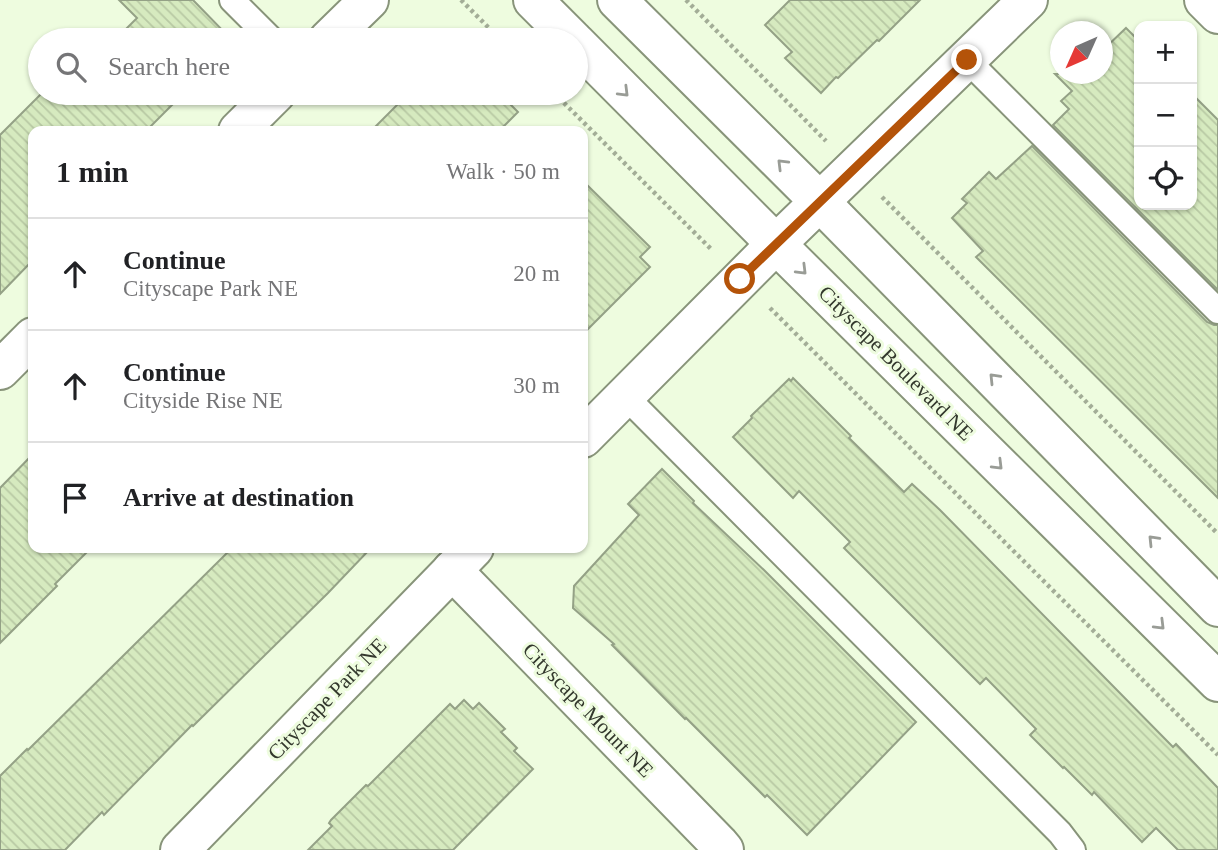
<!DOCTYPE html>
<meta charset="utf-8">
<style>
body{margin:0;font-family:"Times New Roman",serif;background:#f2f2f2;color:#202124}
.controls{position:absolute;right:21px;top:21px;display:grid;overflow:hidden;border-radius:14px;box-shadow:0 2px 5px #0004}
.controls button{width:63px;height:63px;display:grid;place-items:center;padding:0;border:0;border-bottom:2px solid #e0e0e0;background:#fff;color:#202124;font:35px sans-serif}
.compass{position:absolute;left:1050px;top:21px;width:63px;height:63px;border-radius:50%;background:#fff;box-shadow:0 2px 5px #0004;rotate:225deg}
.stop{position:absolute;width:21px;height:21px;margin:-16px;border:5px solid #b45309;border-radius:50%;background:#fff}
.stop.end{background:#b45309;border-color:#fff;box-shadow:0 2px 7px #0008}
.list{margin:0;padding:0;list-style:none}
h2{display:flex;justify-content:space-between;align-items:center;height:91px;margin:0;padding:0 28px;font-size:30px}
h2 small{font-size:23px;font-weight:400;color:#757577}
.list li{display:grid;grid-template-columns:46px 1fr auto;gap:21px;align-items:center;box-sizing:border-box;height:112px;padding:0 28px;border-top:2px solid #e0e0e0}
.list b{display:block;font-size:26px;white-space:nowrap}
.list p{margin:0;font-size:23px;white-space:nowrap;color:#757577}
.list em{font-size:23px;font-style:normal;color:#757577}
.icon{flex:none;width:38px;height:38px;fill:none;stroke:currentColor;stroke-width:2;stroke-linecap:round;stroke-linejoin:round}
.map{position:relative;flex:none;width:1218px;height:850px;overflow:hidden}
.search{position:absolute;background:#fff;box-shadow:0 2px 5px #0004;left:28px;top:28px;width:560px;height:77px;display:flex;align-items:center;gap:18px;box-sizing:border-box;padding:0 24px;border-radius:38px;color:#757577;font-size:26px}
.panel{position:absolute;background:#fff;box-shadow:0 2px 5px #0004;left:28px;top:126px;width:560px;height:427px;border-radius:14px}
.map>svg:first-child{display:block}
</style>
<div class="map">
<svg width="1218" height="850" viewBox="0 0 1218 850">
<defs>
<pattern id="building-back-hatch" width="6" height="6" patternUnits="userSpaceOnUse" patternTransform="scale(1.75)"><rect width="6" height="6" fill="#d6eabf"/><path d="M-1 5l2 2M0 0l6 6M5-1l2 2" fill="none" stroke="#b8c9a4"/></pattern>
</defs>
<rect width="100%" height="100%" fill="#eefcdf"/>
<g fill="url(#building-back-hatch)" stroke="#94a186" stroke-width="2">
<path d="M119 0H193L231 39 115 40 137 18Z"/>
<path d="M790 0H920L879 41 877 40 838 78 836 77 821 93 785 58 792 52 765 25Z"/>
<path d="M1126 28 1139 41V205H1192V94L1218 120V290L1053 125 1069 109 1061 101 1072 91 1055 74H1102V51Z"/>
<path d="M42 93H184L146 131H33V260L0 294V135Z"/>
<path d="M409 93H499L518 112 499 131H371Z"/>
<path d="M1032 146 1207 322 1214 325H1218V498L976 257 983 251 952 218 967 203 962 199 989 172 996 179Z"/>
<path d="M583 181 650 247 640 257 650 267 583 334Z"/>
<path d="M793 378 851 436 849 438 904 492 912 484 940 510 1173 747 1176 744 1218 788V850H1178L1156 828 1142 842 1094 792 1092 795 1064 767 1063 768 1030 735 1036 729 986 678 980 684 844 548 850 542 799 491 793 498 733 437 752 418 751 416 789 379 791 381Z"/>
<path d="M33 454V548H91L55 584 57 586 0 643V488Z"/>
<path d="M662 469 694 501 693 503 764 570 916 722 807 835 767 795 765 797 686 718 685 719 612 645 614 644 573 608 574 586 639 515 628 504Z"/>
<path d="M232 548H371L328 593 193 726 192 725 104 815 102 812 65 850H0V776L27 749 28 750Z"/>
<path d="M464 700 473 709 479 703 505 729 501 732 517 748 514 751 533 769 453 850H308L332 826 329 823 331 820 366 785 368 786 450 704 455 709Z"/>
</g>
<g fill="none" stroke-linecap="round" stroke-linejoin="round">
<g stroke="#88947a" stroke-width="28">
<g id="service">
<path d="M232 0 272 40"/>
<path d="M967 60 1218 311"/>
<path d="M625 396 1060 833 1073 850"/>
</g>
</g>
<g stroke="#88947a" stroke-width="42">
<g id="minor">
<path d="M533 0 573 40"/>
<path d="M617 0 820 202 1218 607"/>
<path d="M1204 0 1218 14"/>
<path d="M328 40 369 0"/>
<path d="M576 43 776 244 1218 682"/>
<path d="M238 131 276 93"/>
<path d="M0 370 33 337"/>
<path d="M583 438 776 244 1028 0"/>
<path d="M452 570 719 844 724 850"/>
<path d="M180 850 474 548"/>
</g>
</g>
<g stroke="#a3ad97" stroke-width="4.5" stroke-dasharray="3.5 3.5" stroke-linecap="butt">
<path d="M461 0 501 40"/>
<path d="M686 0 826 141"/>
<path d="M554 93 712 250"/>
<path d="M882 197 1218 534"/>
<path d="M770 308 1218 755"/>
</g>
<use href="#service" stroke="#fff" stroke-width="24"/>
<use href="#minor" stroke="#fff" stroke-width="38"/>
</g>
<defs><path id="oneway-chevron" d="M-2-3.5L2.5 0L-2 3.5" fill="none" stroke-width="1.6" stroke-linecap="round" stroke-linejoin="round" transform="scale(1.75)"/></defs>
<g stroke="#999c96">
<use href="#oneway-chevron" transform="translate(624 92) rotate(45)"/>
<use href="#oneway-chevron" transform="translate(782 164) rotate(-135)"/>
<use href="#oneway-chevron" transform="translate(802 270) rotate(45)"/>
<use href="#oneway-chevron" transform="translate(994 378) rotate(-134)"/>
<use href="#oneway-chevron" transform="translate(998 465) rotate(45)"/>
<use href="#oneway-chevron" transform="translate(1153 540) rotate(-134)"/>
<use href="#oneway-chevron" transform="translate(1160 625) rotate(45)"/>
</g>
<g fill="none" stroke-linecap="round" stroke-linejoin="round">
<path stroke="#b45309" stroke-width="9" d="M740 279 967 60"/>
</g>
<g text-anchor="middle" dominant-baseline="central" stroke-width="6" stroke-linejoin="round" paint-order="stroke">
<g font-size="21" fill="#33382d" stroke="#eefcdf">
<text transform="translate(896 363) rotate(45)">Cityscape Boulevard NE</text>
<text transform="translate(327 699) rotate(-46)">Cityscape Park NE</text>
<text transform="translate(588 710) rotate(46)">Cityscape Mount NE</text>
</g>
</g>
</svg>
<div class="controls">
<button>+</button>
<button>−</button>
<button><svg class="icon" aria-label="locate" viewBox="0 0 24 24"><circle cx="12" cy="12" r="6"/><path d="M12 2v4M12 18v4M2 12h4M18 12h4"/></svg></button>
</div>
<svg class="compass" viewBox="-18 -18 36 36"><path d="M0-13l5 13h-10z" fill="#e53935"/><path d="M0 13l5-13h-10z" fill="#757577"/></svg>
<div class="stop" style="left:740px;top:279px"></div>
<div class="stop end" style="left:967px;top:60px"></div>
<div class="search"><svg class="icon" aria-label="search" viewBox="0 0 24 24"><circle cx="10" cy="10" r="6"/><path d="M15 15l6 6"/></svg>Search here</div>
<section class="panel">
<h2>1 min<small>Walk · 50 m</small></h2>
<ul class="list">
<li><svg class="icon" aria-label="ahead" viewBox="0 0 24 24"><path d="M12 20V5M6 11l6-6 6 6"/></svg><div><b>Continue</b><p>Cityscape Park NE</p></div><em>20 m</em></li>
<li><svg class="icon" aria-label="ahead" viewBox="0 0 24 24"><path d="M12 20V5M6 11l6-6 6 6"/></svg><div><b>Continue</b><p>Cityside Rise NE</p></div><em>30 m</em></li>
<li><svg class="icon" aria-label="arrive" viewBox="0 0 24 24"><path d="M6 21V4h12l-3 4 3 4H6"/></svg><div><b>Arrive at destination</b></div></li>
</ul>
</section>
</div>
